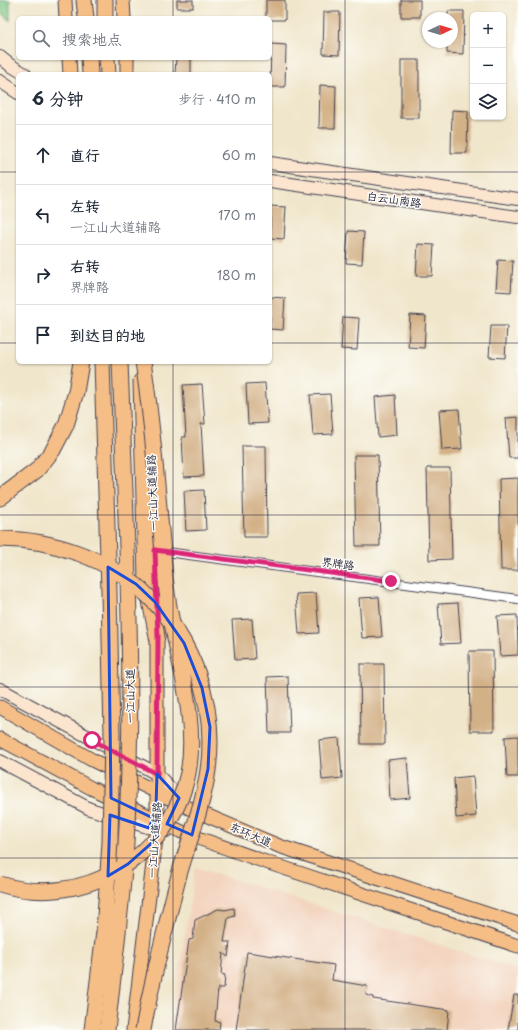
<!DOCTYPE html>
<html lang="zh">
<meta charset="utf-8">
<style>
body{margin:0;font-family:"Playpen Sans","LXGW WenKai TC",sans-serif;background:#f6f6f7;color:#1f2937}
.controls{position:absolute;right:12px;top:12px;display:grid;overflow:hidden;border-radius:6px;box-shadow:0 1px 3px #0004}
.controls button{width:36px;height:36px;display:grid;place-items:center;padding:0;border:0;border-bottom:1px solid #e0e1e3;background:#fff;color:#1f2937;font:20px sans-serif}
.compass{position:absolute;left:422px;top:12px;width:36px;height:36px;border-radius:50%;background:#fff;box-shadow:0 1px 3px #0004;rotate:86deg}
.stop{position:absolute;width:12px;height:12px;margin:-9px;border:3px solid #db2777;border-radius:50%;background:#fff}
.stop.end{background:#db2777;border-color:#fff;box-shadow:0 1px 4px #0008}
.list{margin:0;padding:0;list-style:none}
h2{display:flex;justify-content:space-between;align-items:center;height:52px;margin:0;padding:0 16px;font-size:17px}
h2 small{font-size:13px;font-weight:400;color:#747a83}
.list li{display:grid;grid-template-columns:26px 1fr auto;gap:12px;align-items:center;box-sizing:border-box;height:60px;padding:0 16px;border-top:1px solid #e0e1e3}
.list b{display:block;font-size:15px;white-space:nowrap}
.list p{margin:0;font-size:13px;white-space:nowrap;color:#747a83}
.list em{font-size:13px;font-style:normal;color:#747a83}
.icon{flex:none;width:22px;height:22px;fill:none;stroke:currentColor;stroke-width:2;stroke-linecap:round;stroke-linejoin:round}
.map{position:relative;flex:none;width:518px;height:1030px;overflow:hidden}
.search{position:absolute;background:#fff;box-shadow:0 1px 3px #0004;left:16px;top:16px;width:256px;height:44px;display:flex;align-items:center;gap:10px;box-sizing:border-box;padding:0 14px;border-radius:6px;color:#747a83;font-size:15px}
.panel{position:absolute;background:#fff;box-shadow:0 1px 3px #0004;left:16px;top:72px;width:256px;height:292px;border-radius:6px}
.map>svg:first-child{display:block}
</style>
<div class="map">
<svg width="518" height="1030" viewBox="0 0 518 1030">
<rect width="100%" height="100%" fill="#fdfcf7"/>
<filter id="ink" filterUnits="userSpaceOnUse"><feTurbulence type="fractalNoise" baseFrequency=".025" numOctaves="2"/><feDisplacementMap in="SourceGraphic" scale="8" xChannelSelector="R" yChannelSelector="G"/><feConvolveMatrix kernelMatrix="1 2 1 2 8 2 1 2 1" color-interpolation-filters="sRGB"/></filter>
<filter id="wash" filterUnits="userSpaceOnUse"><feTurbulence type="fractalNoise" baseFrequency=".012" numOctaves="4" result="noise"/><feDisplacementMap in="SourceGraphic" scale="16" xChannelSelector="R" yChannelSelector="G"/><feGaussianBlur stdDeviation="0.9" result="paint"/><feColorMatrix in="noise" values="0 0 0 0 0 0 0 0 0 0 0 0 0 0 0 0 0 1.4 0 .05"/><feComposite in="paint" operator="in"/></filter>
<g filter="url(#wash)">
<rect width="100%" height="100%" fill="#f0e6cb"/>
<path fill="#f3d4bf" d="M195 867 518 970V1030H171Z"/>
<path fill="#7ec885" stroke="#507560" d="M0 0H10V21L0 12Z"/>
<g id="blocks">
<g fill="#d3b187">
<rect x="177" y="0" width="16" height="8"/>
<path d="M266 0H285V20H270V18H266Z"/>
<rect x="401" y="0" width="19" height="17"/>
<path d="M448 11H464L463 54 447 53V42H452V18H448Z"/>
<path d="M324 12H340L339 55 323 54Z"/>
<path d="M271 44 286 45 285 87H270Z"/>
<path d="M176 58H191V74H175Z"/>
<rect x="401" y="60" width="18" height="58"/>
<path d="M320 85 336 86 335 128H319Z"/>
<path d="M452 110 468 111 467 153H451Z"/>
<path d="M270 206 286 207 284 239 270 238Z"/>
<path d="M348 231 364 232 362 264 346 263Z"/>
<path d="M418 244 434 245 432 276H416Z"/>
<path d="M498 260 513 261 511 292 496 291Z"/>
<path d="M270 297 285 298 283 330 270 329Z"/>
<path d="M410 315 426 316 424 348 408 347Z"/>
<path d="M343 317 359 318 357 350 341 349Z"/>
<path d="M491 326H507L505 358 489 357Z"/>
<path d="M265 383 268 423 248 424 246 384Z"/>
<path d="M202 384 205 424H201L204 476 184 477 182 437H186L183 385Z"/>
<path d="M330 394 333 434 313 435 310 395Z"/>
<path d="M395 395 397 435 378 437 375 397Z"/>
<path d="M459 409 462 449 442 450 439 410Z"/>
<path d="M518 417V458H509L506 418Z"/>
<path d="M242 446H266L267 537H244Z"/>
<path d="M354 455H378L380 546H356Z"/>
<path d="M427 468H450L452 559 429 560Z"/>
<path d="M518 478V570H501L499 479Z"/>
<path d="M204 490 206 530 186 531 184 491Z"/>
<path d="M316 593 319 633 299 634 296 594Z"/>
<path d="M379 597 382 637 362 638 359 598Z"/>
<path d="M458 603 461 643 441 644 438 604Z"/>
<path d="M517 615 518 655 500 656 497 616Z"/>
<path d="M252 619 255 659 235 660 232 620Z"/>
<path d="M469 651H493L494 731H470Z"/>
<path d="M360 664H384L385 744H361Z"/>
<path d="M288 676 290 733H269L267 677Z"/>
<path d="M518 736V777H507L505 737Z"/>
<path d="M339 738 342 778 322 780 319 740Z"/>
<path d="M407 758 410 798 390 800 388 760Z"/>
<path d="M473 776 476 816 456 818 454 778Z"/>
<path d="M234 908 235 916 228 918 224 942H230L228 957 223 953 221 974 225 975 224 988H218L215 1021 220 1022 219 1030H176L189 940 193 939 195 920 218 909 225 910Z"/>
<path d="M247 952 334 965 332 980 367 986 366 995 373 997V999L449 1010 447 1030H236Z"/>
<path d="M514 995H518V1030H508Z"/>
</g>
</g>
</g>
<g filter="url(#ink)">
<use href="#blocks" fill-opacity="0" stroke="#413f51" stroke-width="1"/>
<g fill="none" stroke-linecap="round" stroke-linejoin="round">
<g stroke="#413f51" stroke-width="10">
<path id="street" d="M159 551 518 599"/>
</g>
<g stroke="#413f51" stroke-width="14">
<g id="secondary">
<path d="M0 57 10 65 25 74"/>
<path d="M0 81 18 93"/>
<path d="M270 163 518 199"/>
<path d="M270 181 518 217"/>
<path d="M0 689 157 774 184 803"/>
<path d="M0 761 90 809 157 830 166 831"/>
</g>
</g>
<g stroke="#413f51" stroke-width="15">
<g id="primary">
<path d="M65 0 66 18"/>
<path d="M123 0 124 18"/>
<path d="M69 58 70 74"/>
<path d="M127 58V74"/>
<path d="M0 707 92 760 189 808 279 846 518 924"/>
<path d="M0 739 91 788 184 833 263 861 518 946"/>
<path d="M133 1030 157 830V637L153 519"/>
</g>
</g>
<g stroke="#413f51" stroke-width="17">
<g id="highway">
<path d="M84 0 86 18"/>
<path d="M105 0V18"/>
<path d="M89 58 90 74"/>
<path d="M107 58 108 74"/>
<path d="M141 381 146 580 157 637"/>
<path d="M0 498 37 470 53 450 66 425 76 392 81 362"/>
</g>
</g>
<use href="#street" stroke="#fff" stroke-width="8"/>
<use href="#secondary" stroke="#fbe5cf" stroke-width="12"/>
<use href="#primary" stroke="#f6be87" stroke-width="13"/>
<use href="#highway" stroke="#f6be87" stroke-width="15"/>
<g stroke="#413f51" stroke-width="17" stroke-linecap="butt">
<g id="highway-bridge">
<path d="M0 539C53 539 110 559 148 596 194 640 217 707 208 770 203 806 189 840 179 875 166 926 152 978 143 1030"/>
<path d="M0 884C82 910 171 857 188 773 199 717 174 649 167 593 164 572 163 551 161 530 156 474 152 418 143 362"/>
<path d="M92 1030 104 932 110 842 112 736 109 591 102 362"/>
<path d="M107 1030C114 968 122 905 126 843 135 683 126 522 120 362"/>
</g>
</g>
<use href="#highway-bridge" stroke="#f6be87" stroke-width="15"/>
</g>
</g>
<g fill="none" stroke-linecap="round" stroke-linejoin="round" filter="url(#ink)">
<path stroke="#db2777" stroke-width="5" d="M92 740 157 774 158 637 155 550 391 581"/>
</g>
<path fill="none" stroke="#1d4ed8" stroke-width="3" stroke-linejoin="round" d="M108 567 136 584 155 602 184 643 202 688 210 727 208 769 192 835 167 824 179 798 157 774 155 840 128 864 108 876 110 815 149 828 153 818 111 798Z"/>
<path fill="none" stroke="#22223b" stroke-width="1" stroke-opacity="0.55" d="M173 0V18M345 0V1030M173 58V74M0 172H18M270 172H518M0 343H18M270 343H518M173 362V1030M0 515H518M0 687H518M0 858H518"/>
<g text-anchor="middle" dominant-baseline="central" stroke-width="3" stroke-linejoin="round" paint-order="stroke">
<g font-size="11" fill="#22223b" stroke="#fdfcf7">
<text transform="translate(394 199) rotate(8)">白云山南路</text>
<text transform="translate(152 493) rotate(-92)">一江山大道辅路</text>
<text transform="translate(338 563) rotate(8)">界牌路</text>
<text transform="translate(129 696) rotate(-90)">一江山大道</text>
<text transform="translate(251 834) rotate(23)">东环大道</text>
<text transform="translate(154 840) rotate(-86)">一江山大道辅路</text>
</g>
</g>
</svg>
<div class="controls">
<button>+</button>
<button>−</button>
<button><svg class="icon" aria-label="layers" viewBox="0 0 24 24"><path d="M12 4l9 5-9 5-9-5zM3 14l9 5 9-5"/></svg></button>
</div>
<svg class="compass" viewBox="-18 -18 36 36"><path d="M0-13l5 13h-10z" fill="#e53935"/><path d="M0 13l5-13h-10z" fill="#747a83"/></svg>
<div class="stop" style="left:92px;top:740px"></div>
<div class="stop end" style="left:391px;top:581px"></div>
<div class="search"><svg class="icon" aria-label="search" viewBox="0 0 24 24"><circle cx="10" cy="10" r="6"/><path d="M15 15l6 6"/></svg>搜索地点</div>
<section class="panel">
<h2>6 分钟<small>步行 · 410 m</small></h2>
<ul class="list">
<li><svg class="icon" aria-label="ahead" viewBox="0 0 24 24"><path d="M12 20V5M6 11l6-6 6 6"/></svg><div><b>直行</b></div><em>60 m</em></li>
<li><svg class="icon" aria-label="left" viewBox="0 0 24 24"><path d="M17 20v-9H6M10 6l-5 5 5 5"/></svg><div><b>左转</b><p>一江山大道辅路</p></div><em>170 m</em></li>
<li><svg class="icon" aria-label="right" viewBox="0 0 24 24"><path d="M7 20v-9h11M14 6l5 5-5 5"/></svg><div><b>右转</b><p>界牌路</p></div><em>180 m</em></li>
<li><svg class="icon" aria-label="arrive" viewBox="0 0 24 24"><path d="M6 21V4h12l-3 4 3 4H6"/></svg><div><b>到达目的地</b></div></li>
</ul>
</section>
</div>
